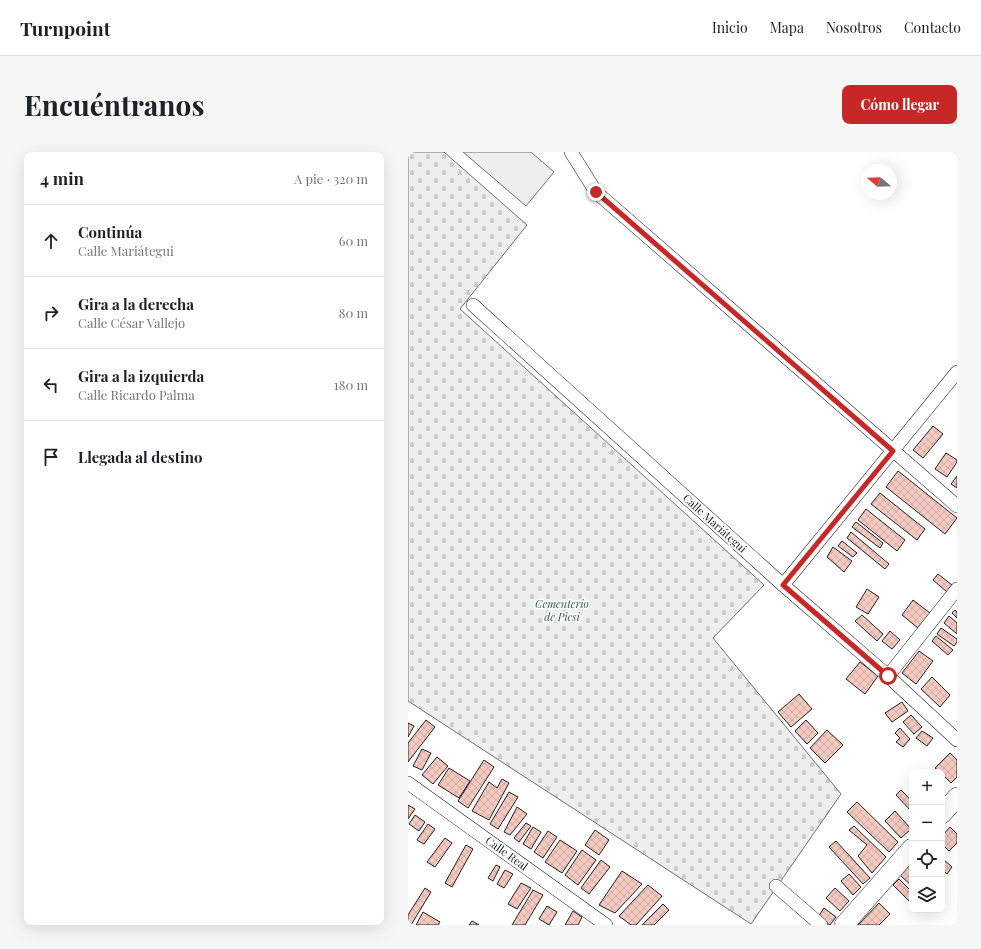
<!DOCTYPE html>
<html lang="es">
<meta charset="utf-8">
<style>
body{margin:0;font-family:"Playfair Display",serif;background:#f6f6f6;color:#202124}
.controls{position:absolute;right:12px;bottom:12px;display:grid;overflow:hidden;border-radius:8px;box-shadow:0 4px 16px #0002}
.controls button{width:36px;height:36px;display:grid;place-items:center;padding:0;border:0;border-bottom:1px solid #e0e0e0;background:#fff;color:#202124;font:20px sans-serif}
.compass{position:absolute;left:453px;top:12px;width:36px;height:36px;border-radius:50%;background:#fff;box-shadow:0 4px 16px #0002;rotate:289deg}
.stop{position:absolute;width:12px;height:12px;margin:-9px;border:3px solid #c62828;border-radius:50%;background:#fff}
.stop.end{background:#c62828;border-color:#fff;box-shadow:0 1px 4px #0008}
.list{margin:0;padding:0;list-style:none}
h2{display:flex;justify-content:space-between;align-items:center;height:52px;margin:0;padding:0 16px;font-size:17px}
h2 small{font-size:13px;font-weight:400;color:#757577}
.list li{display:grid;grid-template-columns:26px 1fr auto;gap:12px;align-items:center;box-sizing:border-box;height:72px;padding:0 16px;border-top:1px solid #e0e0e0}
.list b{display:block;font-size:15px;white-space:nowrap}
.list p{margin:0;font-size:13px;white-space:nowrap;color:#757577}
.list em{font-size:13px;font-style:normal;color:#757577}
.icon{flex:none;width:22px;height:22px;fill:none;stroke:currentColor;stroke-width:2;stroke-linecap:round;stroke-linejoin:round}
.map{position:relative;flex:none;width:549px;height:773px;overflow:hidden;border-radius:8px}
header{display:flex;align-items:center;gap:24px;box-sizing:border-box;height:56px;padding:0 20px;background:#fff;border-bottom:1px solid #e0e0e0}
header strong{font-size:19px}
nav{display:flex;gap:22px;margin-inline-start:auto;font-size:14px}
.intro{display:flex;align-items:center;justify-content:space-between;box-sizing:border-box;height:96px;padding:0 24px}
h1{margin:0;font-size:28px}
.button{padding:10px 18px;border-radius:8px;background:#c62828;color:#fff;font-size:14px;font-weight:700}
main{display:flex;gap:24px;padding:0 24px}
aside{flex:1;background:#fff;border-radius:8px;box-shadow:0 4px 16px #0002}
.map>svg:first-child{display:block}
</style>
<header>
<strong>Turnpoint</strong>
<nav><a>Inicio</a><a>Mapa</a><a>Nosotros</a><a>Contacto</a></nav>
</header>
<div class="intro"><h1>Encuéntranos</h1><a class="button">Cómo llegar</a></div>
<main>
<aside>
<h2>4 min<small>A pie · 320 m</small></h2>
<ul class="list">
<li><svg class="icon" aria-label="ahead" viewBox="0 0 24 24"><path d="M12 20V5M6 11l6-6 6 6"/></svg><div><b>Continúa</b><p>Calle Mariátegui</p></div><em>60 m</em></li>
<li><svg class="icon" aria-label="right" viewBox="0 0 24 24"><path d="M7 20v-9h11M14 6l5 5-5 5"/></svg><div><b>Gira a la derecha</b><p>Calle César Vallejo</p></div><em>80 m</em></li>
<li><svg class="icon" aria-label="left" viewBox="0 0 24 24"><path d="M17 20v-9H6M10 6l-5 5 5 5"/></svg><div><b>Gira a la izquierda</b><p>Calle Ricardo Palma</p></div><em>180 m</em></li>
<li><svg class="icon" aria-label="arrive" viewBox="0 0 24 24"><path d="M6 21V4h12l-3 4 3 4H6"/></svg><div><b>Llegada al destino</b></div></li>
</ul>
</aside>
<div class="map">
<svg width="549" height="773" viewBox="0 0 549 773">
<defs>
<pattern id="cemetery-stones" width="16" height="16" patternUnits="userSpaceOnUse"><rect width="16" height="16" fill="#eee"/><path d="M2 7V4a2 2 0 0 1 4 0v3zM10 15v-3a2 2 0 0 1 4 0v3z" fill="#ccc"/></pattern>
<pattern id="building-cross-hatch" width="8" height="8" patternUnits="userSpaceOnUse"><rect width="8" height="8" fill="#f3c9c0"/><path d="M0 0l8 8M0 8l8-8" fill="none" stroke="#d0aca5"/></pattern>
</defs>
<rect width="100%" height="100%" fill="#fff"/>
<path fill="url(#cemetery-stones)" stroke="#6f6f6f" d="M0 0H36L119 73 52 157 356 433 305 486 433 642 343 772 0 549Z"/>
<path fill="#eee" stroke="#6f6f6f" d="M55 0H123L146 20 118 54Z"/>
<g fill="url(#building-cross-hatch)" stroke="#222">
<path d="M525 274 535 282 515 306 505 298Z"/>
<path d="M538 301 549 308V310L539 325 527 317Z"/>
<path d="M490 319 549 366 537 382 478 335Z"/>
<path d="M549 324V336L543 332Z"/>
<path d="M472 341 517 377 509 388 463 352Z"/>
<path d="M458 357 497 388 489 399 450 368Z"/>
<path d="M448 370 475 391 472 396 444 375Z"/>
<path d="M443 380 481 412 477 417 439 386Z"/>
<path d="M434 389 449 401 445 405 430 394Z"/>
<path d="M425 395 444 409 436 420 419 405Z"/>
<path d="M530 422 544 433 539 440 525 428Z"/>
<path d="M459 437 471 445 460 462 448 455Z"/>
<path d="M505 448 522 461 510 476 494 463Z"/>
<path d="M547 458 549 460V466L544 461Z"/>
<path d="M454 463 475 482 469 489 447 469Z"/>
<path d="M541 464 549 471V482L536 471Z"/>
<path d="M533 476 549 487V490L546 494 529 482Z"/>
<path d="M482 479 492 488 484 497 474 489Z"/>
<path d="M528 484 545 498 540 503 524 489Z"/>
<path d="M511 499 525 509 508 532 494 521Z"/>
<path d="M452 510 470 524 457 542 438 527Z"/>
<path d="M524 525 542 543 532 555 513 537Z"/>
<path d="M391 542 404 557 383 575 370 560Z"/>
<path d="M494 550 500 559 484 570 477 561Z"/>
<path d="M503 563 514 575 506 582 495 570Z"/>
<path d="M18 568 27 575 0 610V591Z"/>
<path d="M398 568 410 581 399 592 387 579Z"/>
<path d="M0 571 6 574 0 585Z"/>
<path d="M492 576 502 587 495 595 488 590 492 586 487 581Z"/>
<path d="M419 578 435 593 417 611 402 596Z"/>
<path d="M514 579 525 586 519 594 508 586Z"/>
<path d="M14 597 23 601 14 618 5 614Z"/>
<path d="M542 601 549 608V625L543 631 534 622V620H532L527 616Z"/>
<path d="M29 605 40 614 25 632 14 623Z"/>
<path d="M76 608 86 615 60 656 50 649Z"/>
<path d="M41 616 62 629 51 646 30 633Z"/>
<path d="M94 627 101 631 81 668 64 659 81 630 89 636Z"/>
<path d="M493 638 504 649V660L488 643Z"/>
<path d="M101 640 110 645 90 677 82 672Z"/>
<path d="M449 650 490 690 481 700 439 660Z"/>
<path d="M0 653 7 657 0 667Z"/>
<path d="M109 655 119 662 102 683 96 680Z"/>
<path d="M487 659 503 677 493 686 477 669Z"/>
<path d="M7 663 17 670 11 679 1 672Z"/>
<path d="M118 671 123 674 111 690 106 686Z"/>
<path d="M20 672 27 677 16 692 9 688Z"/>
<path d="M446 674 478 705 464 721 450 704 459 693 441 678Z"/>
<path d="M125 675 133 680 123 697 115 692Z"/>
<path d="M542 675 549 682V691L541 699 534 692V684Z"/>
<path d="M187 678 201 688 191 703 177 693Z"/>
<path d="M140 679 149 685 135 706 126 700Z"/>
<path d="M37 686 44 691 27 715 19 710Z"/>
<path d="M152 688 169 699 154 721 137 710Z"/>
<path d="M428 689 462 726 455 732 421 695Z"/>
<path d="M58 693 65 697 44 735 37 731Z"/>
<path d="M174 698 188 708 170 733 157 723Z"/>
<path d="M534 706 544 715 539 722 534 718Z"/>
<path d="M193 708 202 715 181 742 173 736Z"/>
<path d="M88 713 92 715 85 729 80 726Z"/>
<path d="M500 714 504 718V734L492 723Z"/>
<path d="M97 718 105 722 96 736 89 732Z"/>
<path d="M214 719 234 732 207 761 191 753Z"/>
<path d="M441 722 453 735 445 743 433 729Z"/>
<path d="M491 727 504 740 503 751 485 733Z"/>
<path d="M113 731 123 736 109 757 100 752Z"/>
<path d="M240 733 254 744 228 773H223L211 764Z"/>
<path d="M17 736 23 740 3 773H0V763Z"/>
<path d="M427 736 441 749 432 759 418 746Z"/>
<path d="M125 738 135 743 117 773H104Z"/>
<path d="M471 751 482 762 471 773H450Z"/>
<path d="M255 752 261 758 246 773H234Z"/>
<path d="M139 754 149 760 141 773 131 767Z"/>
<path d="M416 756 428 765 422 773 410 765Z"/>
<path d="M165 759 174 765 170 773H157Z"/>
<path d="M15 760 32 770 30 773H8Z"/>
<path d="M64 769 71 773H61Z"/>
</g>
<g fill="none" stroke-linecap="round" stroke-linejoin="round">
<g stroke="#222" stroke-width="14">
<g id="street">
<path d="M163 0 188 40 549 354"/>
<path d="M65 153 375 433 480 524 549 588"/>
<path d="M375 433 549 220"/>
<path d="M480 524 549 437"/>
<path d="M0 631 198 773"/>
<path d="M368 734 413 773"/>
</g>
</g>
<g stroke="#222" stroke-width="20">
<g id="secondary">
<path d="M534 662 549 645"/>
<path d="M436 773 504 696"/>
</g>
</g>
<use href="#street" stroke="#fff" stroke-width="13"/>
<use href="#secondary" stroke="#fff" stroke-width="19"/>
</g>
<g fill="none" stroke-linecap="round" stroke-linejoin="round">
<path stroke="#c62828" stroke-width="5" d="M188 40 485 299 375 433 480 524"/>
</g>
<g text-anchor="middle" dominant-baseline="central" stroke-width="3" stroke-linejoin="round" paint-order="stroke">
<g font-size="11" fill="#222" stroke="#fff">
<text transform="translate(307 371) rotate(42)">Calle Mariátegui</text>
<text transform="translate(99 701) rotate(36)">Calle Real</text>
</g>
<g font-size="11" font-style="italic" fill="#2f5e38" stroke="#fff">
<text x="154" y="451">Cementerio<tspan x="154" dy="13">de Picsi</tspan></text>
</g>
</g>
</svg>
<div class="controls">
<button>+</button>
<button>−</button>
<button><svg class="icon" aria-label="locate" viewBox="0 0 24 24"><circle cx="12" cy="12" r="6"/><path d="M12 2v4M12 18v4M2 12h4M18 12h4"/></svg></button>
<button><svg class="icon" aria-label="layers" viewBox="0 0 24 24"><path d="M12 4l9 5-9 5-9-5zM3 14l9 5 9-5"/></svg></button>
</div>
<svg class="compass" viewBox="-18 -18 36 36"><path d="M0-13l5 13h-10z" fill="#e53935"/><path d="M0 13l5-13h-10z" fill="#757577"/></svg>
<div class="stop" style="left:480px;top:524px"></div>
<div class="stop end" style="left:188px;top:40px"></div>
</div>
</main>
